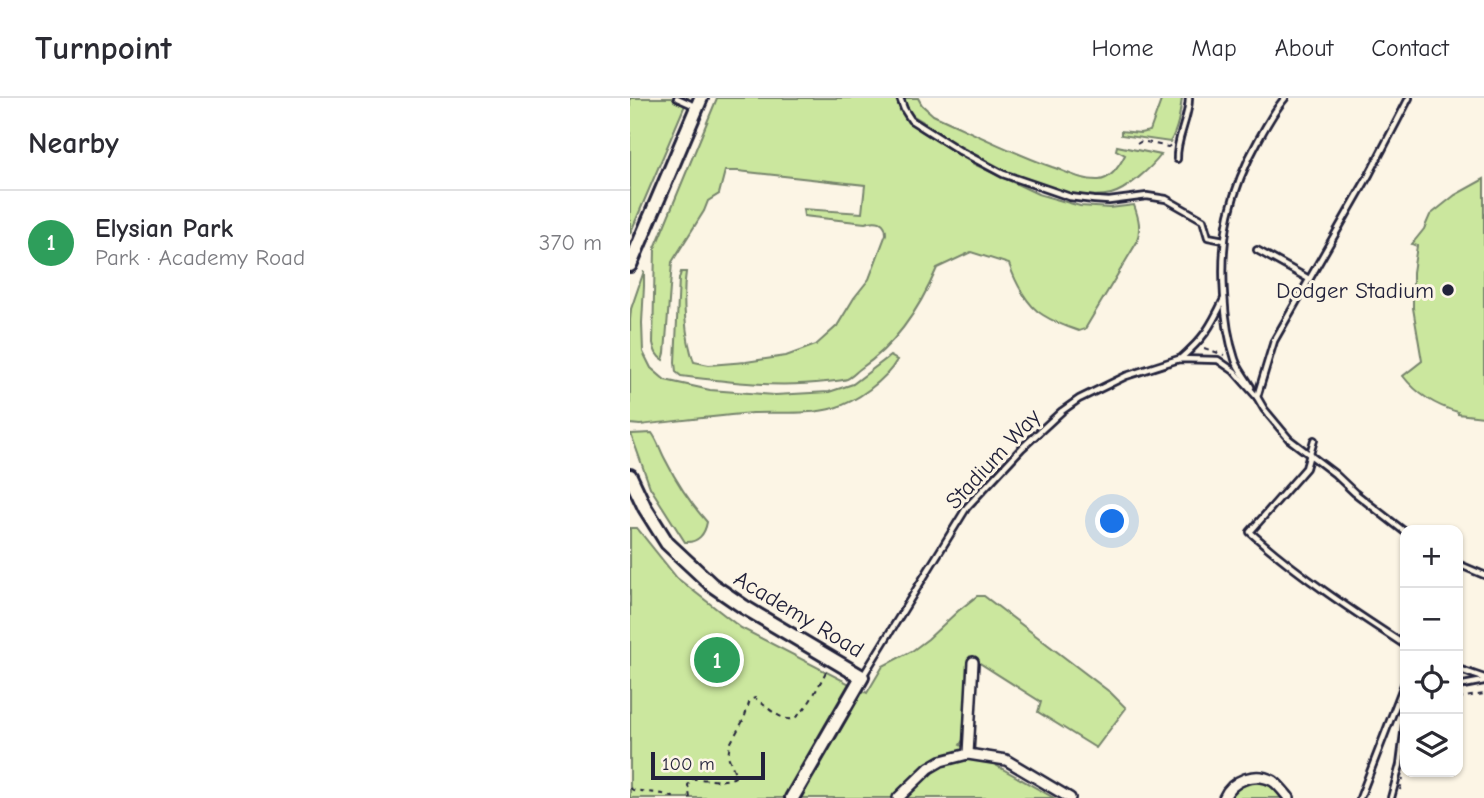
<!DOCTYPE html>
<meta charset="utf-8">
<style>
body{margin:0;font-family:"Comic Neue",sans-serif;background:#f2f2f3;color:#2b2b33}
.controls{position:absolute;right:21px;bottom:21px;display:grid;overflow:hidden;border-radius:14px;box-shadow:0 2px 5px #0004}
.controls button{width:63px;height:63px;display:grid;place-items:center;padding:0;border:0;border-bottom:2px solid #e1e1e2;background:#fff;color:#2b2b33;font:35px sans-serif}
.scale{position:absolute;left:21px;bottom:18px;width:114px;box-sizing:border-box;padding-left:7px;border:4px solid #22223b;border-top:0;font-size:19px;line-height:24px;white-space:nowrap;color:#22223b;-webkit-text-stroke:5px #fcf5e5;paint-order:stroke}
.you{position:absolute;left:483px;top:424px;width:24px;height:24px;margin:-18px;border:5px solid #fff;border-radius:50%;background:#1a73e8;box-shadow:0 0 0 10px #1a73e833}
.badge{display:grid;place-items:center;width:46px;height:46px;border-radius:50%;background:#ea580c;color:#fff;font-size:23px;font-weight:700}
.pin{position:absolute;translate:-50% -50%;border:4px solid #fff;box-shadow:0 2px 7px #0006}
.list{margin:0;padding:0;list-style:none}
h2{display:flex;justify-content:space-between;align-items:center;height:91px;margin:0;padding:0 28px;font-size:30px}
h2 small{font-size:23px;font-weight:400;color:#7c7c81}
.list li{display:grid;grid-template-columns:46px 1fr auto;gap:21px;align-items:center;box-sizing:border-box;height:105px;padding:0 28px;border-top:2px solid #e1e1e2}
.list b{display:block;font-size:26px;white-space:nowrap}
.list p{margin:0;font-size:23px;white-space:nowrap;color:#7c7c81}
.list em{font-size:23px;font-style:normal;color:#7c7c81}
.icon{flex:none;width:38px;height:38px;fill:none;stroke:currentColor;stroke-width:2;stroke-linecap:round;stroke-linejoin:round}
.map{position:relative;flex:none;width:854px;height:700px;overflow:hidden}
header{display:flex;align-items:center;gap:42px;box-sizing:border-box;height:98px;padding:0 35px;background:#fff;border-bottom:2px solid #e1e1e2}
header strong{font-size:33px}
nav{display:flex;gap:38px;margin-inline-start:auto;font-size:24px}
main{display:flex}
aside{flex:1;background:#fff}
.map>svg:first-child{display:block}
</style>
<header>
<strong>Turnpoint</strong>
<nav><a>Home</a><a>Map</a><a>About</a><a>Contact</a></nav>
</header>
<main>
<aside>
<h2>Nearby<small></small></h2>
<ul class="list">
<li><span class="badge" style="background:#2e9e5b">1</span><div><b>Elysian Park</b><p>Park · Academy Road</p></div><em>370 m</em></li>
</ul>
</aside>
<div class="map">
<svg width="854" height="700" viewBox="0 0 854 700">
<rect width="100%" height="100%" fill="#fcf5e5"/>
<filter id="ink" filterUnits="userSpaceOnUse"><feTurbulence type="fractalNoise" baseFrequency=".0143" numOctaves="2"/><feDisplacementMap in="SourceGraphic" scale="14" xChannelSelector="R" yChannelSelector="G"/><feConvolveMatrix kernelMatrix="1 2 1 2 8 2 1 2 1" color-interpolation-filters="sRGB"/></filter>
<g filter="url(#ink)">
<g fill="#cbe79e" stroke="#76846c" stroke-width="2">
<path d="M0 0H58L0 136Z"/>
<path d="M87 0H267L272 15 291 33 344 66 408 96 450 108 480 110 504 107C509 121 511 129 507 144L455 231 449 233C437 229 424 224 413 217 397 208 385 183 379 166L341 154 307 170C290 210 267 246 230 271 226 274 222 279 217 281 211 283 203 283 196 284 148 290 99 284 51 278L46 274 45 264 49 181 51 174H56C52 199 55 240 64 264L79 267 116 264 156 258 186 247 207 228 224 200 239 181 256 136C256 123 247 121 235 125L174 118 173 111 232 115 235 87 108 73H95L89 96 78 103 74 113 42 164 35 255 33 262C26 258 25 253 23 245L25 150Z"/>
<path d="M274 0H288L292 7 303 17C343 35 381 54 422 69 437 74 453 83 469 82 482 81 490 67 495 57L486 52 487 48 531 57C521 70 497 92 481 96 442 106 361 69 328 48 311 37 296 24 278 15Z"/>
<path d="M532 0H552C550 15 548 31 540 44L491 37V33L510 35 520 33Z"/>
<path d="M854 81V312L853 319 828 316V314C806 308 787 296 773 278L792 263 783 210V174L787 148 782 146 794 131 800 117 825 97Z"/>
<path d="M14 173V188L12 225 13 254 21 270 35 282 80 292 145 297 199 294 223 286 260 258 267 262C256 282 226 304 204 310 178 317 150 314 123 315 85 318 48 323 10 327L0 326V222L1 211Z"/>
<path d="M22 335C28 343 30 352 35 361 46 383 61 406 77 424 75 436 68 445 55 444L20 389 1 336Z"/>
<path d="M0 430H7L47 480 111 530 237 595 253 568 282 553 298 541 328 513 347 498H354L481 595 496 610 466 650 408 614 411 604 340 559 338 572 333 642 330 647 424 700H0Z"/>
<path d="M627 684 641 687 651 700H599C606 689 615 686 627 684Z"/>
</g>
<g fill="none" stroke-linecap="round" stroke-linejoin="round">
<g stroke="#22223b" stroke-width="10">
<g id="service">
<path d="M47 0 65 8"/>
<path d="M270 0 274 11 281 22 330 53 373 76 440 99 464 102 479 103 517 98 536 101 573 122 578 139 594 142"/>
<path d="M547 61C546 40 559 21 559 0"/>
<path d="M627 152 679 181"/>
<path d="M550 261C574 240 580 230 594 201"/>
<path d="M621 289C616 280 608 271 605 261 598 240 595 218 594 197 590 138 600 93 629 41 637 26 644 13 655 0"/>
<path d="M684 342 676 370 620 434C668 477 721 512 775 547"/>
<path d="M775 434 725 395 705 376 659 341 634 311 627 299 644 243 739 77 779 0"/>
<path d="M828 466 854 477"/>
<path d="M828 571 854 580"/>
<path d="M233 578 337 409 392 350 432 313 449 301 496 278 549 261 588 262 604 273 627 299"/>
<path d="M828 588 854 583"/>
<path d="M730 700 775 584"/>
<path d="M761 700 770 667 775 627"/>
</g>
</g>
<g stroke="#22223b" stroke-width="14">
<g id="minor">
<path d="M338 656 343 564"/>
<path d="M268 700 299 670 311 663 338 656 376 662 440 700"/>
<path d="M594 700C602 682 625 673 643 683 649 687 654 694 659 700"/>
</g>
</g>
<g stroke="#22223b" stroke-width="18">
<g id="secondary">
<path d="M0 167 71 0"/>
<path d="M0 378 15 410 37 445 82 487 114 509 232 579 162 700"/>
</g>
</g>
<g stroke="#22223b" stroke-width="2" stroke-dasharray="5 5" stroke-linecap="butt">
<path d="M507 46 512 43 538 49 541 47"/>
<path d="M574 250 594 257"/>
<path d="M828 600 854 596"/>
<path d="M0 690 3 692 33 696 46 700"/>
<path d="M770 692 773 680"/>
<path d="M60 700 58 687 62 681C76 680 92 686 105 679V675L98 658 100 646 114 621 120 602 125 600C135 607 146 619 158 621 173 624 190 584 197 572"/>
</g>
<use href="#service" stroke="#fcf5e5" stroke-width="4.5"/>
<use href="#minor" stroke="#fcf5e5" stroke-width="9"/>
<use href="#secondary" stroke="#fcf5e5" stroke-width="12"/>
</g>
</g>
<circle fill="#22223b" stroke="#fcf5e5" stroke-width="2.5" cx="818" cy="192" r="7"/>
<g text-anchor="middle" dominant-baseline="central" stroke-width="6" stroke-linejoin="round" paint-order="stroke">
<g font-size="23" fill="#22223b" stroke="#fcf5e5" text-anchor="end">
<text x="804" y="192">Dodger Stadium</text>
</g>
<g font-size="23" fill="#22223b" stroke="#fcf5e5">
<text transform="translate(363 361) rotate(-47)">Stadium Way</text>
<text transform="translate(169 516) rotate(31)">Academy Road</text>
</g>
</g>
</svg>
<div class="controls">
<button>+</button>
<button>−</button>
<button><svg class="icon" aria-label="locate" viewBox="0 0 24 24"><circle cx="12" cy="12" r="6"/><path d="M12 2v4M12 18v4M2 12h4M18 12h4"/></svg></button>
<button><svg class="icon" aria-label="layers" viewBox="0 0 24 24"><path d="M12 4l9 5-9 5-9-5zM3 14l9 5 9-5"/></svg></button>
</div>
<div class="scale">100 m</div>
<div class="you"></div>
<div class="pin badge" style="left:87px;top:562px;background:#2e9e5b">1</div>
</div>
</main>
